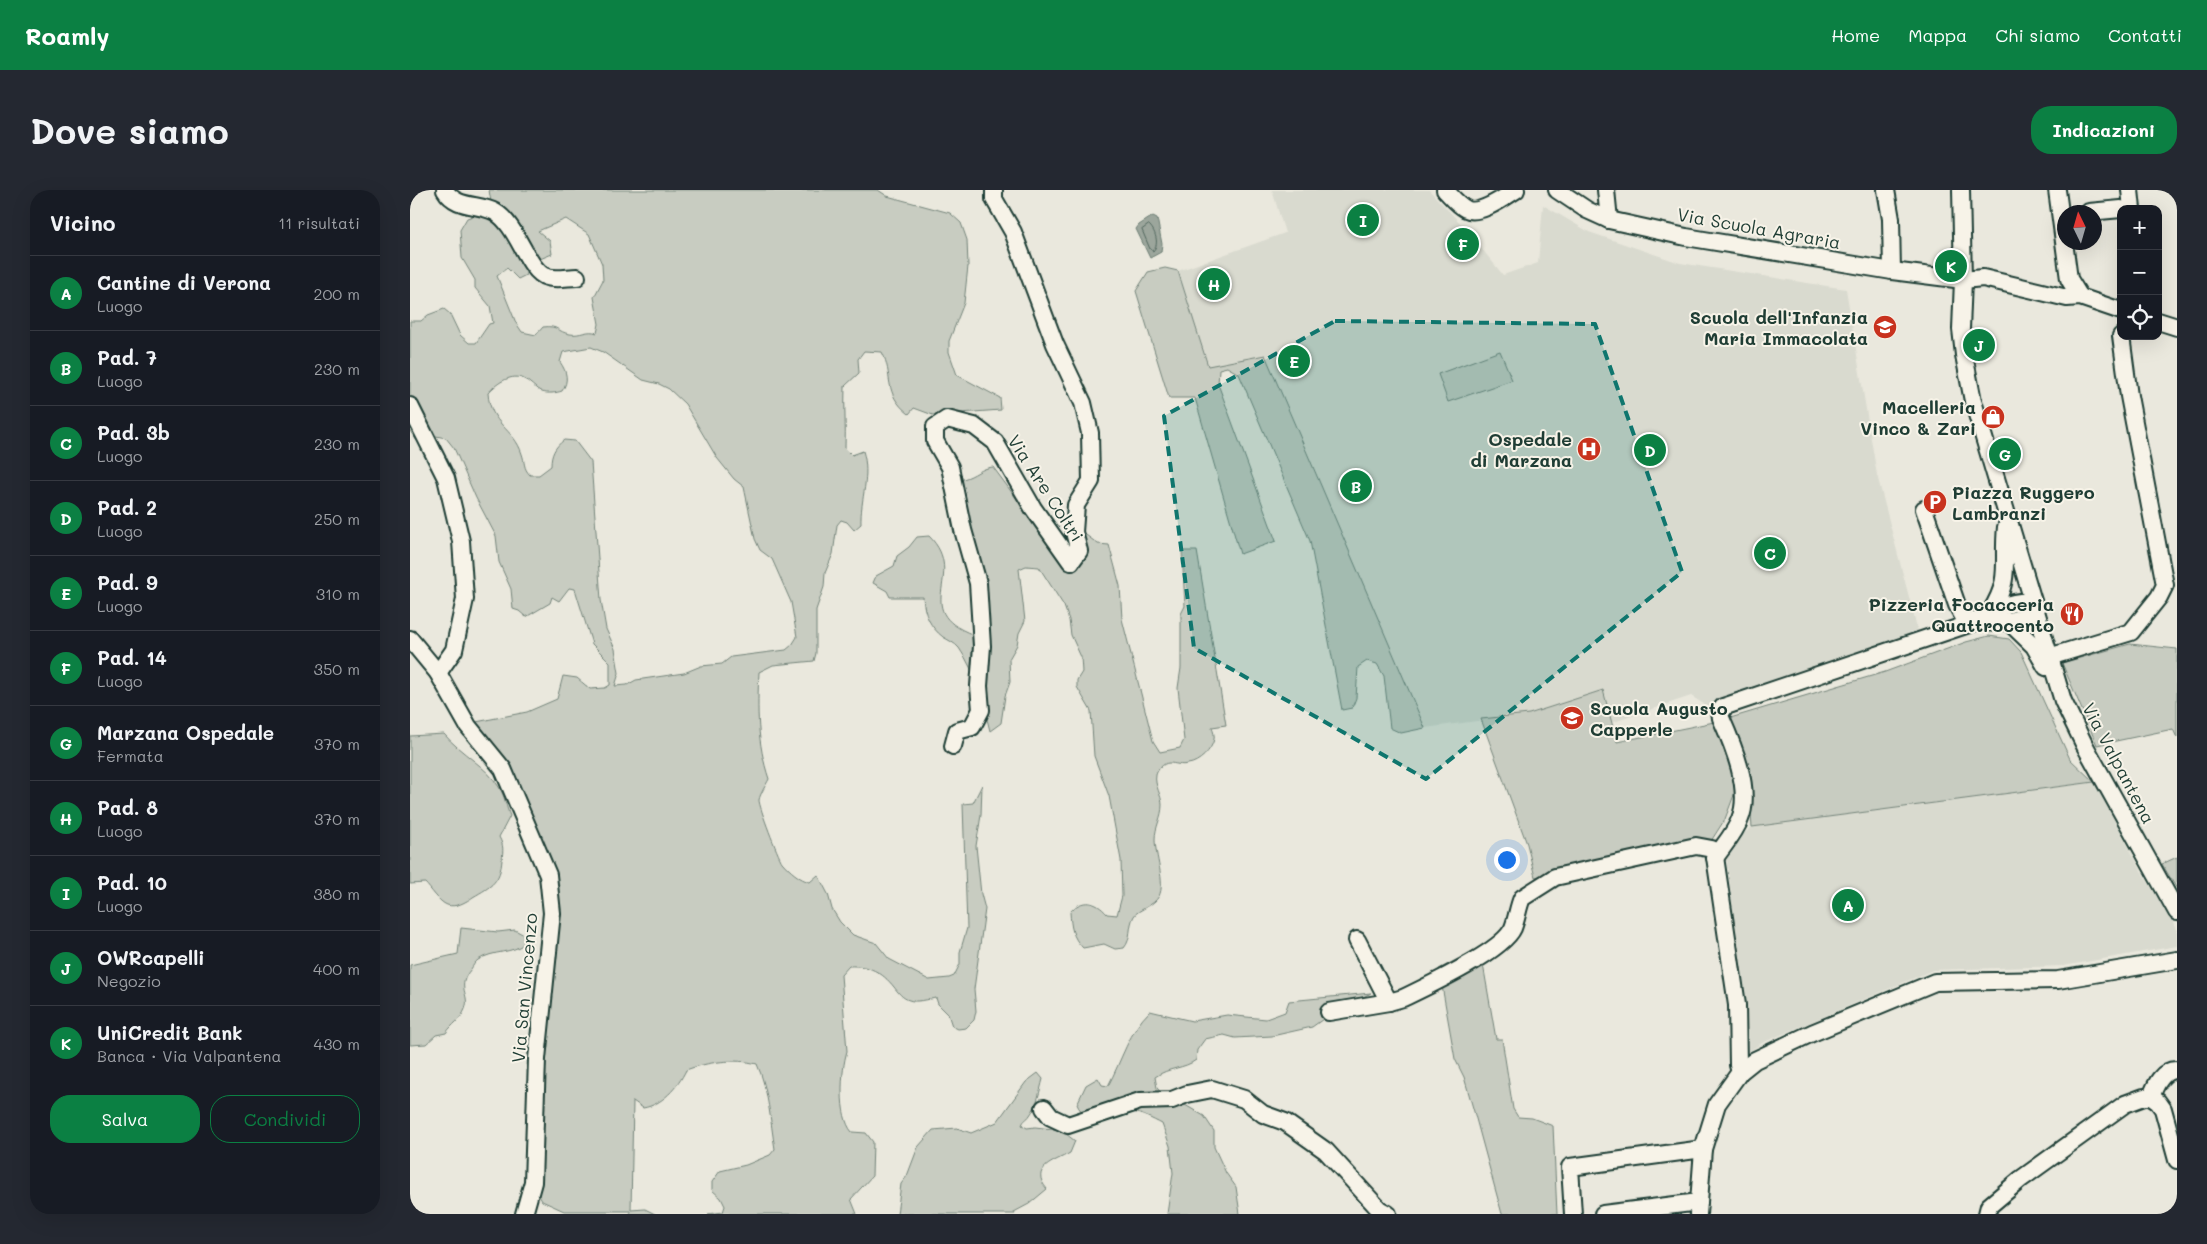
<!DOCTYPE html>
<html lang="it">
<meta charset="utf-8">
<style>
body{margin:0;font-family:Mali,sans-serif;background:#242831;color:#f1f3f6}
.controls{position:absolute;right:15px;top:15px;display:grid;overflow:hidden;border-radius:10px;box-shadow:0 5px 20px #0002}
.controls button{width:45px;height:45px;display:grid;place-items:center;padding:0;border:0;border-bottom:1px solid #363941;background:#171b24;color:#f1f3f6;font:25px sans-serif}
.compass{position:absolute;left:1647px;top:15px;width:45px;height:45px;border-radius:50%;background:#171b24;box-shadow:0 5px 20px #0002;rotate:355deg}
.you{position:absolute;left:1096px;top:669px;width:18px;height:18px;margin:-12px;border:4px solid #fff;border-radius:50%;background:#1a73e8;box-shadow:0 0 0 8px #1a73e833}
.badge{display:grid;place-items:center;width:32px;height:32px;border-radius:50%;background:#0b8043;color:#fff;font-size:16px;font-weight:700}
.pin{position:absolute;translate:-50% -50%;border:2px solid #fff;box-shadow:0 1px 5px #0006}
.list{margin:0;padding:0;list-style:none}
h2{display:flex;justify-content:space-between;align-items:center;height:65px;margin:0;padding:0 20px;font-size:21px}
h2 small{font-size:16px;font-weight:400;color:#9ea1a6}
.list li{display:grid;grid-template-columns:32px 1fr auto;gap:15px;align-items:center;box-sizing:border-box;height:75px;padding:0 20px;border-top:1px solid #363941}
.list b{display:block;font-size:19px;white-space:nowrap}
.list p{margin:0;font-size:16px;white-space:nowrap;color:#9ea1a6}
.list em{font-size:16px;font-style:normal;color:#9ea1a6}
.actions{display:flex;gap:10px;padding:15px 20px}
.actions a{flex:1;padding:11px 0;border:1px solid #0b8043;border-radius:20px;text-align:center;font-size:18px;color:#0b8043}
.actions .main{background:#0b8043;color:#fff}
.icon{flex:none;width:28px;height:28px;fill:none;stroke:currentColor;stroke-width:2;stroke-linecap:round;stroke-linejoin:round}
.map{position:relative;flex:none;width:1767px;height:1024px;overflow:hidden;border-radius:20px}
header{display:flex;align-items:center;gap:30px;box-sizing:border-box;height:70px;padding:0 25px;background:#0b8043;color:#fff}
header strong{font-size:24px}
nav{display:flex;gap:28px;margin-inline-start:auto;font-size:18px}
.intro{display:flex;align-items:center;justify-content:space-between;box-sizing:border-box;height:120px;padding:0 30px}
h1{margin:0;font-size:35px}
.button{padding:12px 22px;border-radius:20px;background:#0b8043;color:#fff;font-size:18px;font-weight:700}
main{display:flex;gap:30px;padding:0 30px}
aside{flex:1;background:#171b24;border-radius:20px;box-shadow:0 5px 20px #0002}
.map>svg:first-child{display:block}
</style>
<header>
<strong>Roamly</strong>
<nav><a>Home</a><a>Mappa</a><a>Chi siamo</a><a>Contatti</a></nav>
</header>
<div class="intro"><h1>Dove siamo</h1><a class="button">Indicazioni</a></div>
<main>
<aside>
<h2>Vicino<small>11 risultati</small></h2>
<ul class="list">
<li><span class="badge">A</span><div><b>Cantine di Verona</b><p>Luogo</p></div><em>200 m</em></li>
<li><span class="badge">B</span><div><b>Pad. 7</b><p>Luogo</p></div><em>230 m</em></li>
<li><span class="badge">C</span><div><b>Pad. 3b</b><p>Luogo</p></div><em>230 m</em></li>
<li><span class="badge">D</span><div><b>Pad. 2</b><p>Luogo</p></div><em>250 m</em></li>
<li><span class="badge">E</span><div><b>Pad. 9</b><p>Luogo</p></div><em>310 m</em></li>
<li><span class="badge">F</span><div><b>Pad. 14</b><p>Luogo</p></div><em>350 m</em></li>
<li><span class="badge">G</span><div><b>Marzana Ospedale</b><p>Fermata</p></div><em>370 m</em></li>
<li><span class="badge">H</span><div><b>Pad. 8</b><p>Luogo</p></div><em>370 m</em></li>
<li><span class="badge">I</span><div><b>Pad. 10</b><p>Luogo</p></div><em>380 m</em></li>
<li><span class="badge">J</span><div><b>OWRcapelli</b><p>Negozio</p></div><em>400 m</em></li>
<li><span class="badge">K</span><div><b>UniCredit Bank</b><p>Banca · Via Valpantena</p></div><em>430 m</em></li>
</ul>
<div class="actions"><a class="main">Salva</a><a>Condividi</a></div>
</aside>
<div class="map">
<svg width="1767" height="1024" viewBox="0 0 1767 1024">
<rect width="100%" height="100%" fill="#eae8dd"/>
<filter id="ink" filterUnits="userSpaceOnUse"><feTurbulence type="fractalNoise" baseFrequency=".02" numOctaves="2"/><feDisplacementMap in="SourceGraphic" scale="10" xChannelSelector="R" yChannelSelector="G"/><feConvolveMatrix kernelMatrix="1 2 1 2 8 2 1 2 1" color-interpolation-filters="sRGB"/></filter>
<g filter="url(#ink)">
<g fill="#d9dacf">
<path d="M862 0H1019L1054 37 1093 85 1128 73 1133 15 1179 42 1270 73 1436 99 1467 285 1510 449 1297 516 1281 506 1201 533 1193 500 1119 524 1015 538 855 166 798 177 768 81 875 43Z"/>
<path d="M1684 592 1733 684 1767 739V756L1653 776 1523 780 1352 853 1335 864 1331 786 1316 666 1318 656 1342 637Z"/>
</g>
<g fill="#c8ccc1" stroke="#74847a" fill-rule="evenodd">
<path d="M79 0H468L477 6 540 23 551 33 557 50 558 76 554 113 539 151V162L547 185 590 208 591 220 523 225 504 218 499 224C472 203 484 185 472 162L454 161 448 169 449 183 435 196C434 217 436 237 435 258L442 265 453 261C461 286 450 309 451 334L444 340 437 332 431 330 427 335 423 364 415 383 414 397 406 420V463L404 471 363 475 349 482C347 520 347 553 359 589 356 595 350 604 349 610 349 617 368 666 372 672 379 680 390 690 400 692L408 685 418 704 422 719 430 732 443 745 466 753 479 769 519 790 539 788 544 786 550 774V762L557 738 553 614 563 613 572 595 571 625 566 656 571 704 575 719 564 799 566 821 564 830 556 838 548 839 542 836 538 824 528 814 526 808C519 809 506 813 499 810 492 808 488 802 484 797 472 782 459 775 439 776L431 785 437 861C431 881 428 926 442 942L456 943 463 952 462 986 441 1009 447 1024H298L313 1022 315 1016 311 1008 302 1000V992L310 981 336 975 360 965 365 959C360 930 359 901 347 874 325 868 297 872 276 880 268 897 252 915 233 918L223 911 221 1020 235 1019 245 1024H220V1021H154L132 1011 126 1000 139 691 124 652 66 545V532L117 522 147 509 153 486 167 488 180 499 195 498 200 495V472L182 454 165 399 159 398 149 411 142 407 140 413 116 427 109 421 103 419 101 399 89 372 86 346 66 308 44 258 36 248 26 246 7 251 0 241V131H11L18 125 34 119 40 124 50 145 59 153H66L79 134 83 133 80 116 65 98V90L52 68 50 40 57 28 66 25 76 26 81 12ZM156 29 179 44 192 74 193 90 184 107 189 134 187 143C178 139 170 146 160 144 147 142 149 135 133 137L126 145 112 142 106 133 87 86 97 78 108 89 116 85 115 62 130 69 142 64 140 51 128 41ZM181 157 193 162 233 190 249 194 259 199 275 214 307 268 324 289 334 297 345 349 350 360 362 369 381 412 387 447 382 455 376 460 321 467 312 474 291 476 274 483 226 490 217 495 205 496 209 483 205 459 196 439 191 410 181 272 165 251 154 250C145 257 141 264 141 276L129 285H120C113 278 115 272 112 264 104 238 80 235 78 203 86 194 99 184 112 188 120 191 125 199 132 202 138 204 146 203 152 201 159 191 157 182 150 172L153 162Z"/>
<path d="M755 78 768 81 798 176 855 165 1015 538 991 543 980 538 974 486 967 474 957 471 948 477 946 508 942 518 932 520 900 351 829 184 817 177 809 179 808 194 866 351 830 364 785 208H759L726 101 738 82Z"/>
<path d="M1090 161 1102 190 1038 212 1028 184Z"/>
<path d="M583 277 657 377 672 342 688 354 699 355 710 396 712 429 743 551 750 562 770 558 774 550 768 498 771 478V424L775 416 772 361H787L816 535 802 537C803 541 805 546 804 549 802 560 789 573 778 574 771 576 765 573 759 573 753 573 747 580 746 585 744 596 752 605 752 615 752 627 745 637 745 649 745 665 756 693 749 706 744 716 727 720 724 726 718 736 722 749 714 758L705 759 694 754 673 758C662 747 661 737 660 722 672 708 686 711 697 724L707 725 712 706 711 670 699 606 684 566 681 521 667 497V490L672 482 671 467 661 445 659 430 654 416 629 377 616 376 609 379 615 431 609 443 607 455 599 469 600 492 595 506 591 533 580 541C573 513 566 482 549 458 545 453 538 450 533 447 520 437 514 424 513 407H480L477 401 463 393 466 386 484 376 487 366 499 357 507 347 519 346C560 387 494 422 570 447L549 301 553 289C565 286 571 278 583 277Z"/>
<path d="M1579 446 1599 449 1611 462 1660 569 1684 592 1342 637 1338 592 1317 529 1475 482 1556 452Z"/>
<path d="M1720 454 1767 459V548L1763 539 1687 555 1652 473Z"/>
<path d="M1193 500 1207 552 1304 532 1327 597 1315 629 1301 651 1125 687 1117 654 1071 529 1119 524Z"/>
<path d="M34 544C51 564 76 576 89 597 95 606 96 617 100 626L89 647C94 656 93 660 92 670 90 692 82 696 63 707 56 712 46 718 37 715 29 712 21 699 15 693L0 694V546Z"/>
<path d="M1767 667V699L1752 674Z"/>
<path d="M51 738 88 742 105 740 116 746 115 753C103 764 83 760 68 770 65 772 63 776 61 779 45 798 61 804 55 819 51 830 42 834 36 843L26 845 16 854 0 855V775L48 764Z"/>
<path d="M1070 757 1086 849H1092L1103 919 1108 927 1122 928 1143 936 1147 1024H1092L1065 925 1054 887 1045 869 1029 779Z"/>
<path d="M961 803 923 822 902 837 862 846 825 848 814 845 795 849 787 860 786 870C774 879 759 877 745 887L747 898 762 915H775L794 926 804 941V957L816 983 826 997 830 1024H757L763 983 760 956 752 934C742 929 733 924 722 922 705 918 674 935 667 914L676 895 688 888 692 895 698 896C712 870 719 841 740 821L782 831 817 825 856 829 875 822 879 811Z"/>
<path d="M628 883 633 889C630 900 627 916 620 925 617 930 614 929 612 935L617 938 625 937 651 940 665 951 660 963C644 972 619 978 637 999L619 1014 604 1022 605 1024H487L491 994 497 986 508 957 523 940 547 938 561 943 587 932 616 892Z"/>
</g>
<path fill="#9ca69c" stroke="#6a7c72" d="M743 26 747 28 752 54 751 62 740 68 726 39 729 35Z"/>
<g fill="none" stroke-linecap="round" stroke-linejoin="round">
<path stroke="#51675e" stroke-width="1" d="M739 35C745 40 750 54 743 61L740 59 732 40Z"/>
<g stroke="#1f3d34" stroke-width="20">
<g id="minor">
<path d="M35 0C46 19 69 13 85 22 108 35 117 81 137 87 146 90 158 87 167 87"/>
<path d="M1035 0C1041 6 1048 15 1056 19 1069 26 1095 7 1106 0"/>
<path d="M1147 0 1177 20 1199 30 1276 47 1482 81 1553 90 1573 88 1657 108 1670 107 1711 121"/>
<path d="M1196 0 1199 30"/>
<path d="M1476 0 1481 29 1482 81"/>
<path d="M1551 0 1553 90 1551 139 1554 165 1563 211 1586 288 1653 511 1675 556 1767 722"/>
<path d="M1647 0 1659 89 1670 107"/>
<path d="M1720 0 1722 19"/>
<path d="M1679 22 1711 19"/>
<path d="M1748 131 1767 137"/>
<path d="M0 216 36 288 51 351 55 409 44 460 28 483"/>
<path d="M1514 319 1547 415 1555 430C1578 434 1606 434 1626 420"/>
<path d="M1581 421C1602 388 1592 373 1596 337"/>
<path d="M1598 431 1624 456 1636 477"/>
<path d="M0 449 28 483 58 536 93 579 138 685 142 723 127 869 123 992 114 1024"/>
<path d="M1639 467 1721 442 1749 407 1755 395 1719 206 1711 146"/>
<path d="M543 556 547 541 562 537 571 520 569 496 572 456 568 393 553 340 540 277 525 251V237L537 229 564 236 585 252 623 318 661 372 669 361 664 342 666 315 681 291 680 243 673 213 645 154 603 42 584 9V0"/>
<path d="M1305 668C1313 656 1325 643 1330 629 1342 600 1323 555 1311 528L1310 521 1313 517 1565 432C1584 419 1600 410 1623 412"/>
<path d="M947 750 979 812"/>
<path d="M919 822 979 812 993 808C1018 796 1093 761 1103 738 1107 728 1108 717 1112 708L1145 687 1286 656 1302 659 1305 667 1327 815 1328 875 1330 882"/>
<path d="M1741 907 1748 912 1753 919 1767 970"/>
<path d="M1741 907C1745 896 1752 879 1767 880"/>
<path d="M634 918 641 927 658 935 730 911 762 910 777 904 802 899 834 909 853 924 875 932 916 961 969 1019 978 1024"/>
<path d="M1289 1012 1293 959"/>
<path d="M1163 1024 1160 977 1293 959 1307 914 1330 882 1345 870 1402 843 1525 792 1648 790 1767 770"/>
<path d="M1193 1024 1289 1012 1288 1024"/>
<path d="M1577 1024 1579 1016 1611 989 1715 914 1734 907H1741"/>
</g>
</g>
<use href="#minor" stroke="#f7f3e8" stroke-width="16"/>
</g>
</g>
<path fill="#0f766e" fill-opacity="0.2" stroke="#0f766e" stroke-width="4" stroke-dasharray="10 6" stroke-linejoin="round" d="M925 131 1185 134 1272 382 1016 589 784 458 754 226Z"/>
<defs>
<g id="school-disc" transform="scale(1.25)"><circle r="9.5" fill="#c8321e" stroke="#f7f3e8"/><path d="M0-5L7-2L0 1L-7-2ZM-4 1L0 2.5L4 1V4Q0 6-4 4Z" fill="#fff"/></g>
<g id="shop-disc" transform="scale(1.25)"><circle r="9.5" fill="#c8321e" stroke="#f7f3e8"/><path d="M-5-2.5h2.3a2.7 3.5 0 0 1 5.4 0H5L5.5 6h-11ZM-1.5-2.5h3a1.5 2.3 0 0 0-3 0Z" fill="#fff"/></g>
<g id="hospital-disc" transform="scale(1.25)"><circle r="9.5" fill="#c8321e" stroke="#f7f3e8"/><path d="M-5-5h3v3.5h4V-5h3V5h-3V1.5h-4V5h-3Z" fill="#fff"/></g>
<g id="parking-disc" transform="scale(1.25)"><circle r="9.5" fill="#c8321e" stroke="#f7f3e8"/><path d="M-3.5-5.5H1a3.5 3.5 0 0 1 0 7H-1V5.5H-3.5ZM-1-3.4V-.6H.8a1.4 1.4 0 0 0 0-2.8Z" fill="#fff"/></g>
<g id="restaurant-disc" transform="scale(1.25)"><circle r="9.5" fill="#c8321e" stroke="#f7f3e8"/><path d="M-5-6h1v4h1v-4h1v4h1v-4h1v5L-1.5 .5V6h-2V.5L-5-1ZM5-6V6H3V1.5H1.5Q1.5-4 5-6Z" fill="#fff"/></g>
</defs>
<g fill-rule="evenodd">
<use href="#school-disc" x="1475" y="137"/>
<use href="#shop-disc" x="1583" y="227"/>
<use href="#hospital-disc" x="1179" y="259"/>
<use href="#parking-disc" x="1525" y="312"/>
<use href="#restaurant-disc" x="1662" y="424"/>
<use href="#school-disc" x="1162" y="528"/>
</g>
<g text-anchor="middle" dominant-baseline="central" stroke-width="4" stroke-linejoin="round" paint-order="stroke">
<g font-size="18" fill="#1f3d34" stroke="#f7f3e8">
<text transform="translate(1349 38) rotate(10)">Via Scuola Agraria</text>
<text transform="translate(636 298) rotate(57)">Via Are Coltri</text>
<text transform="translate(1709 573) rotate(62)">Via Valpantena</text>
<text transform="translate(114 798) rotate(-85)">Via San Vincenzo</text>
</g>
<g font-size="18" font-weight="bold" fill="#1f3d34" stroke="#f7f3e8" text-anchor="end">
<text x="1458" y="127">Scuola dell'Infanzia<tspan x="1458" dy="21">Maria Immacolata</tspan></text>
<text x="1566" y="217">Macelleria<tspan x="1566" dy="21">Vinco &amp; Zari</tspan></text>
<text x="1162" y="249">Ospedale<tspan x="1162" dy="21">di Marzana</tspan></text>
<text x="1542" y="302" text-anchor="start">Piazza Ruggero<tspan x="1542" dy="21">Lambranzi</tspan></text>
<text x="1644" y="414">Pizzeria Focacceria<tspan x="1644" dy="21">Quattrocento</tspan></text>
<text x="1180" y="518" text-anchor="start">Scuola Augusto<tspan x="1180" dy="21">Capperle</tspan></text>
</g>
</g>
</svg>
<div class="controls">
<button>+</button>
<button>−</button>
<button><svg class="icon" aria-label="locate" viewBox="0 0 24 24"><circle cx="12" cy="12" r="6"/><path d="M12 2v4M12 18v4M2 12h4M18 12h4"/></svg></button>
</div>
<svg class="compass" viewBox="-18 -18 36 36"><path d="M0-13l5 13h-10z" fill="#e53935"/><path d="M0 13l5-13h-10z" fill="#9ea1a6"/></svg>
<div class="you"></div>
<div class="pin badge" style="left:1438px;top:715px">A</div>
<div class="pin badge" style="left:946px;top:296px">B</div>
<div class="pin badge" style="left:1360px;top:363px">C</div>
<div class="pin badge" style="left:1240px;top:260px">D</div>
<div class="pin badge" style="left:884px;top:171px">E</div>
<div class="pin badge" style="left:1053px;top:54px">F</div>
<div class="pin badge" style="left:1595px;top:264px">G</div>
<div class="pin badge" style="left:804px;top:94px">H</div>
<div class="pin badge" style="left:953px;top:30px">I</div>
<div class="pin badge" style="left:1569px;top:155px">J</div>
<div class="pin badge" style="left:1541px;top:76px">K</div>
</div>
</main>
